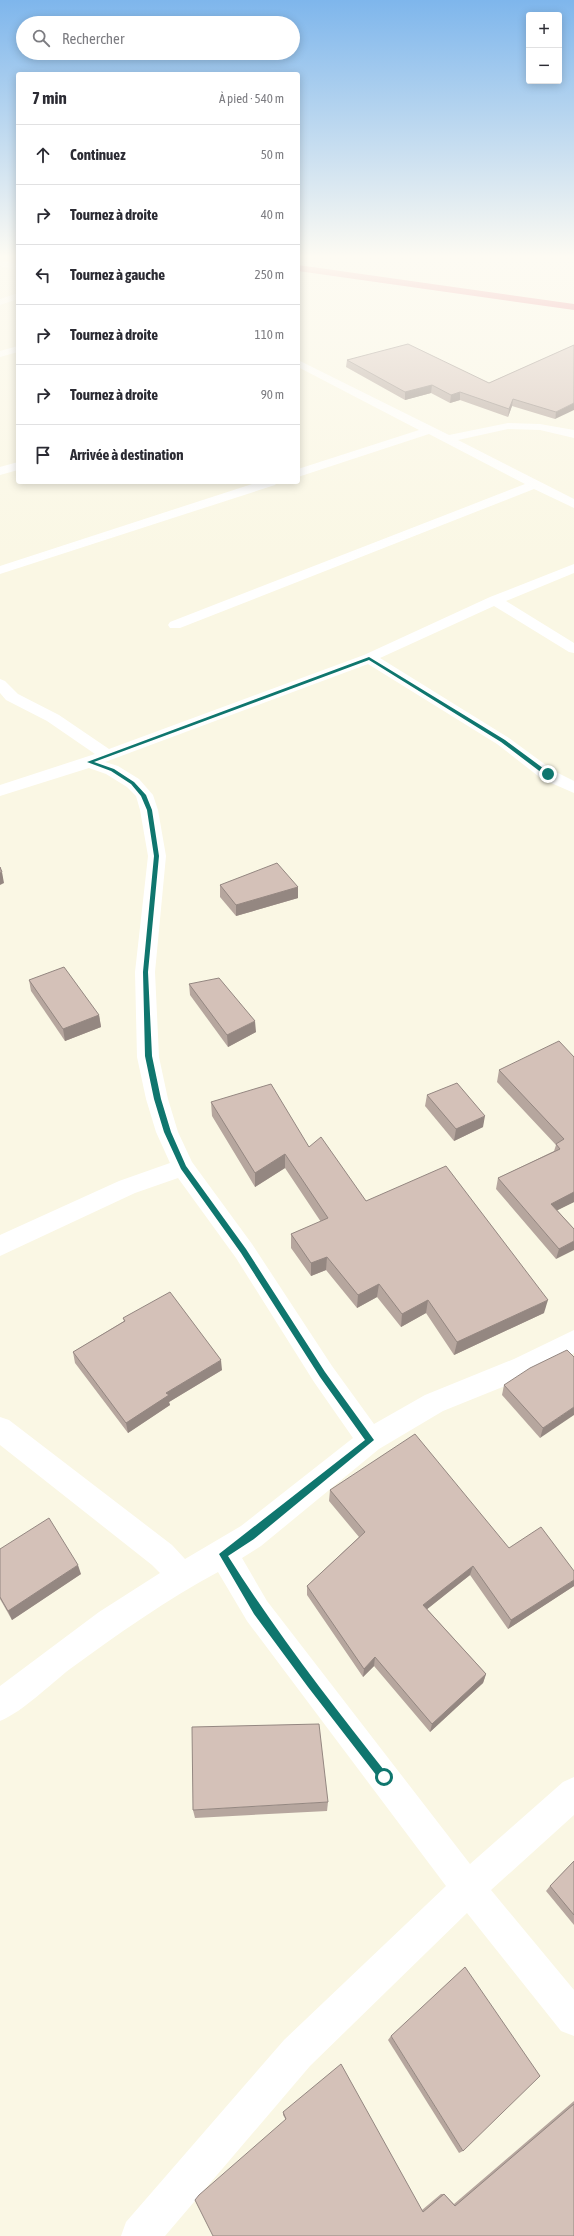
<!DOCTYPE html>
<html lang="fr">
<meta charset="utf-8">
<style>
body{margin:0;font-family:"Asap Condensed",sans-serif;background:#f7f7f7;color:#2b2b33}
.controls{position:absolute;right:12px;top:12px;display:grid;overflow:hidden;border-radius:4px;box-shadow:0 2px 10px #0003}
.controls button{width:36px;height:36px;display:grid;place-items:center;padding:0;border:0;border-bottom:1px solid #e1e1e2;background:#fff;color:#2b2b33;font:20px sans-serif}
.stop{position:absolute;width:12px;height:12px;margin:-9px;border:3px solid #0f766e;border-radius:50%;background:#fff}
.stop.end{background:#0f766e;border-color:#fff;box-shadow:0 1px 4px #0008}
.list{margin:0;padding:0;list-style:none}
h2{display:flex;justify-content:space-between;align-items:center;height:52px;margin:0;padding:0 16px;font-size:17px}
h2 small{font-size:13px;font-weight:400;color:#7c7c81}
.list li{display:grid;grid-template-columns:26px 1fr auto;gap:12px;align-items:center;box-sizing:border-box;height:60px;padding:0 16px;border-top:1px solid #e1e1e2}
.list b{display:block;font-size:15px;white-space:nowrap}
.list em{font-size:13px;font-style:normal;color:#7c7c81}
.icon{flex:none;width:22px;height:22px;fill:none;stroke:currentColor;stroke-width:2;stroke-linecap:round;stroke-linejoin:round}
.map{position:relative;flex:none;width:574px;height:2236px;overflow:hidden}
.search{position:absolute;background:#fff;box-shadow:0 2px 10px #0003;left:16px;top:16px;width:284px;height:44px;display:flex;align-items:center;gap:10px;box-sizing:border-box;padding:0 14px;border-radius:22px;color:#7c7c81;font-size:15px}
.panel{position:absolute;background:#fff;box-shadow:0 2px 10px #0003;left:16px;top:72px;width:284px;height:412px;border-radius:4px}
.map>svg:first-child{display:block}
</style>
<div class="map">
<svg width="574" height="2236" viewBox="0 0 574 2236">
<rect width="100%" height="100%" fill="#faf7e4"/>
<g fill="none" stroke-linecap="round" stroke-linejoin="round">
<g fill="#fff" fill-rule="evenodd">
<path d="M0 260 18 264V270L0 266Z"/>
<path d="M18 293V299L0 305V299Z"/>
<path d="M18 346V352L0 357V351Z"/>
<path d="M298 360 449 435 508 423 540 424 574 430V438L540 430 508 429 458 440 574 499V508L534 489 180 628H170L168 625 170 622 525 484 429 434 298 477V469L419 430 298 367Z"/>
<path d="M18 462V470L0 475V467Z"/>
<path d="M258 482H277L275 485 0 574V566Z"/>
<path d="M574 564V573L506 601 574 643V653L569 652 494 606 380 658 509 738 554 771 574 781V793L542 779 497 744 368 664 105 762 118 766 139 779 153 795 158 810 166 856 155 972 159 1057 168 1099 178 1132 192 1162 252 1244 332 1366 374 1424 425 1395 514 1359 574 1330V1353L532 1375 443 1411 379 1449 261 1546 242 1558 267 1601 470 1864 563 1782 574 1777V1815L491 1890 574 1990V2036L561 2031 467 1913 310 2066 165 2236H121L126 2222 284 2040 446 1886 247 1621 218 1572C166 1600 118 1634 70 1669 49 1685 24 1711 0 1721V1686L99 1612 160 1573 152 1565 0 1445V1417L9 1420 172 1545 185 1559 241 1526 353 1438 314 1382 236 1258 178 1178 135 1193 0 1256V1235L119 1181 170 1163 156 1132 146 1099 137 1057 135 972 148 856 140 810 136 796 127 787 106 774 89 768 0 796V785L95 754 47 721 6 700 0 693V679L5 681 18 694 59 715 109 749 364 655 490 597Z"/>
</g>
<path fill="#e87c8a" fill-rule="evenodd" d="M298 265 574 304V310L298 271Z"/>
</g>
<g fill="#b6a69e">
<path d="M574 345 555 419 512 406 508 417 460 400 450 403 431 393 405 400 346 367 347 360 489 383Z"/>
<path d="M220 885 298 887V898L236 916 220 897Z"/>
<path d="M29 980 99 1015 101 1027 65 1041 31 991Z"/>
<path d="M189 984 256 1032 228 1047 190 995Z"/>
<path d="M574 1057V1202L557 1210 574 1229 556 1259 496 1189 498 1178 554 1151 556 1145 497 1082 499 1070Z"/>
<path d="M427 1095 483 1127 454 1141 425 1106Z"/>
<path d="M211 1102 309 1147 366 1201 544 1313 454 1355 426 1313 401 1327 377 1297 357 1308 326 1270 311 1276 291 1248V1234L321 1222 285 1168 255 1187 212 1116Z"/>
<path d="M123 1318 222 1370 169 1402 170 1405 128 1433 75 1363 73 1352 124 1321Z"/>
<path d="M574 1357 540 1438 502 1395 504 1385Z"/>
<path d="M330 1490 509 1548 574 1586 508 1629 470 1575 427 1609 486 1674 483 1683 430 1732 374 1666 363 1677 307 1595V1586L359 1537 329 1501Z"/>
<path d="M0 1549 81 1574 12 1620 0 1599Z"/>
<path d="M328 1802 327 1811 195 1818 193 1810Z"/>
<path d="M574 1861V1925L546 1891 550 1886Z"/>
<path d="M391 2036 463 2151 459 2153 388 2040Z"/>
<path d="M574 2101V2236H213L286 2120 283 2115V2112L422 2210 441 2194H444L454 2204Z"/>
</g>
<g fill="#948781">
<path d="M432 385 431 393 405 400V392Z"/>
<path d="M460 392V400L450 403 451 395Z"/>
<path d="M513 399 512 406 508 417 509 409Z"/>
<path d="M574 403V410L555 419 556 412Z"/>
<path d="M2 872 4 883 0 885V873Z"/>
<path d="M298 887V898L236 916V905Z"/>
<path d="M99 1015 101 1027 65 1041 63 1029Z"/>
<path d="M255 1021 256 1032 228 1047 227 1035Z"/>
<path d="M485 1116 483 1127 454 1141 456 1129Z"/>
<path d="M285 1154V1168L255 1187V1173Z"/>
<path d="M574 1192V1202L548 1215 551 1204Z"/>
<path d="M574 1241V1250L556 1259 559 1249Z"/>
<path d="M327 1257 326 1270 311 1276V1263Z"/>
<path d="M379 1284 377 1297 357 1308 358 1295Z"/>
<path d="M428 1300 426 1313 401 1327 402 1314Z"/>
<path d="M548 1300 544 1313 454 1355 457 1342Z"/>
<path d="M221 1360 222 1370 169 1402 170 1405 128 1433 126 1423 166 1393Z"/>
<path d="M574 1407V1415L540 1438 543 1428Z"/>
<path d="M78 1565 81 1574 12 1620 8 1611Z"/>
<path d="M473 1566 470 1575 421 1614 423 1605Z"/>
<path d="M574 1580V1586L508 1629 511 1620Z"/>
<path d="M375 1657 374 1666 363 1677 364 1669Z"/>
<path d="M486 1674 483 1683 430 1732 432 1724Z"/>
</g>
<g fill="#d4c1b8" stroke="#948781">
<path d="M408 344 489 383 574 345V403L556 412 513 399 509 409 460 392 451 395 432 385 405 392 347 360Z"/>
<path d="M277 863 298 887 236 905 220 885Z"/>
<path d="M0 867 2 872 0 873Z"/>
<path d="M64 967 99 1015 63 1029 29 980Z"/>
<path d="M219 978 255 1021 227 1035 189 984Z"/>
<path d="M559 1041 574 1057V1192L551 1204 574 1229V1241L559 1249 498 1178 560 1149 556 1144 564 1139 499 1070Z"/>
<path d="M457 1083 485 1116 456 1129 427 1095Z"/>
<path d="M271 1084 309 1147 321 1137 366 1201 446 1166 548 1300 457 1342 428 1300 402 1314 379 1284 358 1295 327 1257 311 1263 291 1234 328 1218 285 1154 255 1173 211 1102Z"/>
<path d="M170 1292 221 1360 166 1393 169 1395 126 1423 73 1352 125 1321 123 1318Z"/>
<path d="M567 1350 574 1357V1407L543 1428 504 1385 530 1368Z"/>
<path d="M415 1434 509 1548 541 1527 574 1571V1580L511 1620 473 1566 423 1605 486 1674 432 1724 375 1657 364 1669 307 1586 365 1532 330 1490Z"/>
<path d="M49 1518 78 1565 8 1611 0 1597V1549Z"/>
<path d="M319 1724 328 1802 193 1810 192 1727Z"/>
<path d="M574 1861V1915L550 1886Z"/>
<path d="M465 1967 540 2076 463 2151 391 2036Z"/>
<path d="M341 2064 423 2212 444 2194 455 2206 574 2104V2236H213L195 2200 199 2195 286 2119 283 2112Z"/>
</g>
<linearGradient id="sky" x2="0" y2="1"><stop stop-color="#7eb6ec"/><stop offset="0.45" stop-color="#fdfbf3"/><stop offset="1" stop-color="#fdfbf3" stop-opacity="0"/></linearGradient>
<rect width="574" height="570" fill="url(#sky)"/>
<path fill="#0f766e" d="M369 657 505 740 551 774 546 776 501 742 369 660 94 762 114 769 134 782 146 795 152 810 159 856 148 972 152 1056 161 1099 171 1132 186 1166 246 1249 325 1372 374 1440 254 1539 228 1556C276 1632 331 1703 387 1774V1780L384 1782 380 1780 308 1687 254 1614 219 1554 365 1440 320 1377 241 1253 181 1169 164 1132 154 1099 145 1056 143 972 154 856 147 810 141 796 131 784 111 771 87 762Z"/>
</svg>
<div class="controls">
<button>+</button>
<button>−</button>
</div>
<div class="stop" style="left:384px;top:1777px"></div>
<div class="stop end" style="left:548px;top:774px"></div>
<div class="search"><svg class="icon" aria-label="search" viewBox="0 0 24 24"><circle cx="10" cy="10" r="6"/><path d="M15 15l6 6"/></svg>Rechercher</div>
<section class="panel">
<h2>7 min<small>À pied · 540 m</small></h2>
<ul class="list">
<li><svg class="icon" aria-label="ahead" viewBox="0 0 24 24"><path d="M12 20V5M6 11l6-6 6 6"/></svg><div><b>Continuez</b></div><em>50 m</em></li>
<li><svg class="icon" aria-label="right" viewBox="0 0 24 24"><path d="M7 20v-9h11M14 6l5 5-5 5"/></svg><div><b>Tournez à droite</b></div><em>40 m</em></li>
<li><svg class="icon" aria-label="left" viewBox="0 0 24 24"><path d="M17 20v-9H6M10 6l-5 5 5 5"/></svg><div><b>Tournez à gauche</b></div><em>250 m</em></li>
<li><svg class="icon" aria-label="right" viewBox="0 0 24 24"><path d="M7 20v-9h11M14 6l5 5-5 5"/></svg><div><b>Tournez à droite</b></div><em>110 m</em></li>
<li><svg class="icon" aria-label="right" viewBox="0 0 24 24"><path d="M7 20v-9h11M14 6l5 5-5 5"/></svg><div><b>Tournez à droite</b></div><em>90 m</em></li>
<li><svg class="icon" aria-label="arrive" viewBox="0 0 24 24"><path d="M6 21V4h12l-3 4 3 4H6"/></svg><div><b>Arrivée à destination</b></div></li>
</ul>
</section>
</div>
